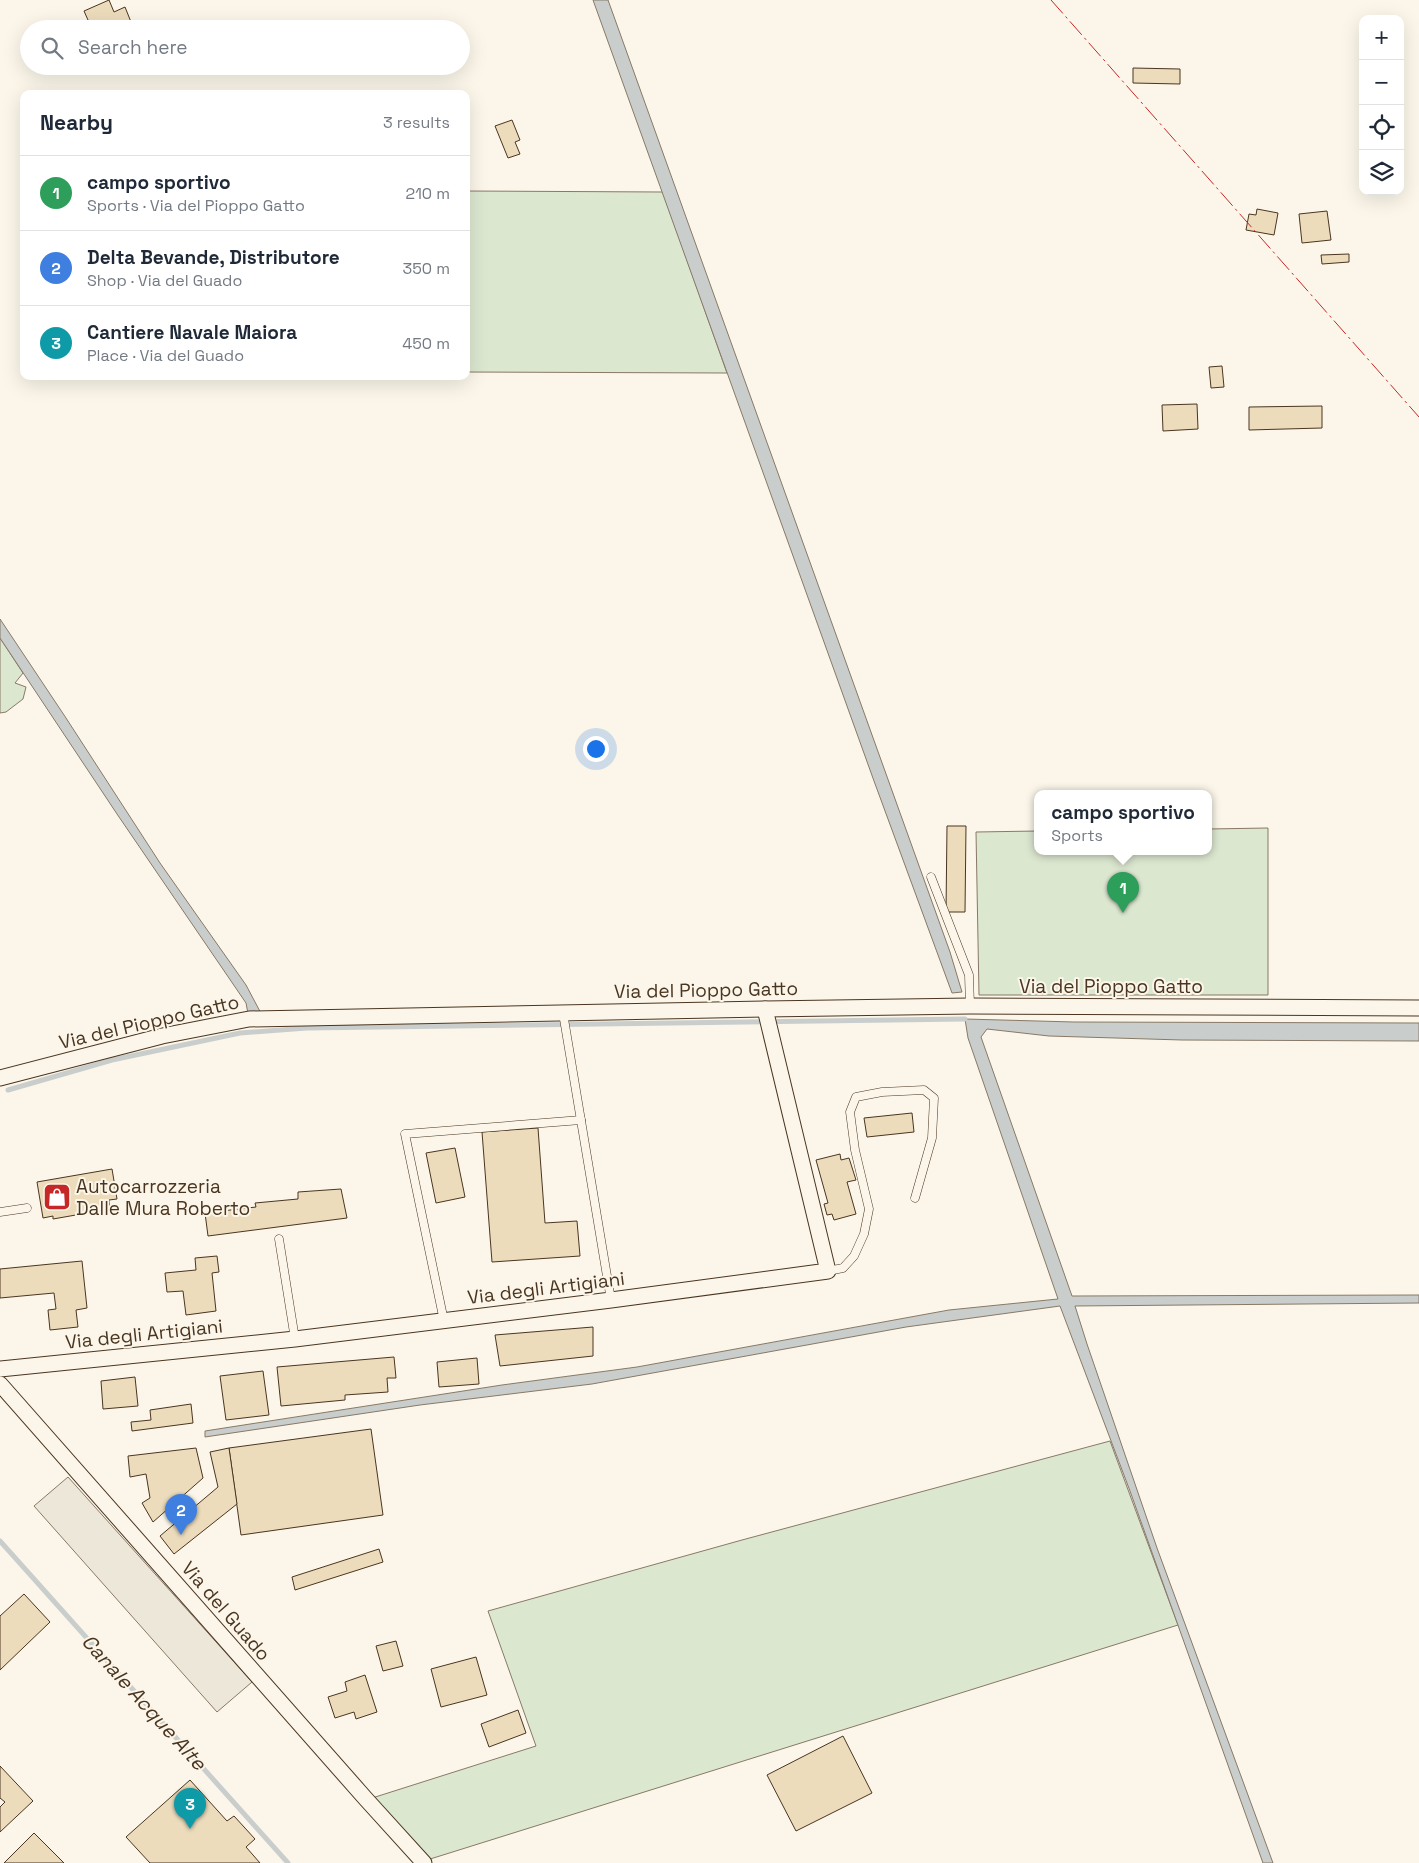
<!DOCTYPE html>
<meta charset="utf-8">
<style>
body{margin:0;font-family:"Space Grotesk",sans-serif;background:#f6f6f7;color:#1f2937}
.controls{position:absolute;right:15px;top:15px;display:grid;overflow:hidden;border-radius:10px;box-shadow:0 5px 20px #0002}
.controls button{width:45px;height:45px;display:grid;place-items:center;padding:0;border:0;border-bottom:1px solid #e0e1e3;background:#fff;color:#1f2937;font:25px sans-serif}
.you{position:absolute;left:595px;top:748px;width:18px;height:18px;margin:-12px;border:4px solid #fff;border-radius:50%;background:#1a73e8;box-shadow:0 0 0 8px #1a73e833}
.badge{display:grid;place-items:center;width:32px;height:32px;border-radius:50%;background:#c62828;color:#fff;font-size:16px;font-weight:700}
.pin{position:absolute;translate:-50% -41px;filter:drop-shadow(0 1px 2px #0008)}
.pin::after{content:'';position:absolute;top:26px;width:18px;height:15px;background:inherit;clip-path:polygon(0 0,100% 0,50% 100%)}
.popup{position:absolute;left:1034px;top:790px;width:178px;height:65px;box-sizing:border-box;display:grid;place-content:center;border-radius:10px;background:#fff;filter:drop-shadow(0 1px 4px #0005);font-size:16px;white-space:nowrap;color:#747a83}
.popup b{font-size:19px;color:#1f2937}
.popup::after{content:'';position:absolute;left:50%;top:100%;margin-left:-10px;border:10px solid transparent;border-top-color:#fff}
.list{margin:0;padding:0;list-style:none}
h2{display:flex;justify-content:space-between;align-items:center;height:65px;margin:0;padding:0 20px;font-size:21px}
h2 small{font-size:16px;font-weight:400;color:#747a83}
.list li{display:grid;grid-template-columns:32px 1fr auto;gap:15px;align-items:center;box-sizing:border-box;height:75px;padding:0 20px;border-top:1px solid #e0e1e3}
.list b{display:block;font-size:19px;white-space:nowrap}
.list p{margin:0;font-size:16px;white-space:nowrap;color:#747a83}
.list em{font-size:16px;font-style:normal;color:#747a83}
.icon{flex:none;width:28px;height:28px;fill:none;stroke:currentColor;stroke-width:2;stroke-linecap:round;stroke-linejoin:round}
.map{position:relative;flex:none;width:1419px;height:1863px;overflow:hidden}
.search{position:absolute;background:#fff;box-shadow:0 5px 20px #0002;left:20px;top:20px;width:450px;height:55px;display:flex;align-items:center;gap:12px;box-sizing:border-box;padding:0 18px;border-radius:28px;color:#747a83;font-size:19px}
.panel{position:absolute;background:#fff;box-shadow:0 5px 20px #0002;left:20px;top:90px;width:450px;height:290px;border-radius:10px}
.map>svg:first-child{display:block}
</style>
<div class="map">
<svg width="1419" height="1863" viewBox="0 0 1419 1863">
<rect width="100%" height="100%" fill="#fbf6e9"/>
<g fill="#dce7d0" stroke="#887966">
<path d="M466 191 663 192 727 373 466 372Z"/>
<path d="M0 638 23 673 15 683 26 687 23 699 6 712 0 713Z"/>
<path d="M1268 828V995H979L976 832 1038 831V852H1208V829Z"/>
<path d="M1110 1441 1178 1625 427 1860 369 1799 536 1746 488 1611 742 1540Z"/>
</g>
<path fill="#ede7d9" stroke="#887966" d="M68 1477 252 1682 217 1712 34 1506Z"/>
<g fill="#c9cecd" stroke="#887966">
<path d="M593 0H608L950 952 962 992 952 993 874 781Z"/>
<path d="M0 619 66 718 160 863 246 985 264 1019H249L246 1003 117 814 0 638Z"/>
<path d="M965 1019 1074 1022 1419 1023V1041L1182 1040 1049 1036 987 1029 981 1037 1072 1296 1419 1295V1303L1075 1306 1087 1344 1157 1548 1273 1863H1263L1130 1491 1060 1306 906 1327 592 1384 420 1405 205 1437V1431L502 1385 637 1367 949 1310 1058 1299 968 1038Z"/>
</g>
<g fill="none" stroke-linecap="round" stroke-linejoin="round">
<g stroke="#c9cecd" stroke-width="5">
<path d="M8 1090 112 1060 240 1033 307 1028 965 1019"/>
<path d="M0 1541 288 1863"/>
</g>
</g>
<g fill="#ecdcbc" stroke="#4a3520">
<path d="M109 0 114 12 125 7 133 27 130 29H92L84 11Z"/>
<path d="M1133 68 1180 69V84L1133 83Z"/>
<path d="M512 120 520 140 515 142 520 154 508 158 495 126Z"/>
<path d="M1257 209 1278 213 1274 235 1246 230 1249 214 1256 215Z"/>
<path d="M1327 211 1331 240 1302 243 1299 214Z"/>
<path d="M1349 254V262L1322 264 1321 255Z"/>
<path d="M1222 366 1224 387 1211 388 1209 367Z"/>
<path d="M1197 404 1198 429 1163 431 1162 405Z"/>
<path d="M1322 406V428L1249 430V407Z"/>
<path d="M947 826H966L965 912H946Z"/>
<path d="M912 1113 914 1132 867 1137 864 1118Z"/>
<path d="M538 1128 545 1223 577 1221 580 1256 492 1262 482 1132Z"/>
<path d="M455 1148 465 1197 436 1203 426 1153Z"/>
<path d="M840 1154 841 1160 849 1158 856 1180 847 1182 856 1214 834 1220 832 1214 827 1215 824 1204 828 1203 816 1160Z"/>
<path d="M112 1169 117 1199 109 1200 110 1209 53 1219V1216L43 1218 37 1182Z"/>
<path d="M341 1189 347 1218 208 1236 205 1213 256 1207 255 1203 298 1199V1192Z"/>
<path d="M217 1256 219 1272 212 1273 216 1311 186 1315 183 1291 167 1292 165 1273 196 1270 195 1258Z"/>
<path d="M82 1261 87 1308 76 1310 78 1327 50 1330 48 1310 56 1309 54 1293 0 1298V1269Z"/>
<path d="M593 1327V1356L500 1366 495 1335Z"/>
<path d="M394 1357 396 1378H387L388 1392 345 1395V1400L281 1406 277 1367Z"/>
<path d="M477 1358 479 1384 439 1387 437 1362Z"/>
<path d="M263 1371 269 1415 226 1420 220 1376Z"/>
<path d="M135 1377 138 1406 103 1409 101 1381Z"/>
<path d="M191 1404 193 1423 132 1431 131 1422 151 1420 150 1410Z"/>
<path d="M371 1429 383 1515 241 1535 229 1448Z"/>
<path d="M196 1448 203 1478 153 1522 142 1503 150 1498 146 1474 130 1477 128 1456Z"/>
<path d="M229 1448 237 1504 174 1554 160 1536 218 1487 210 1452Z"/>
<path d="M379 1549 383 1562 295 1590 292 1577Z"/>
<path d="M24 1594 50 1622 0 1670V1616Z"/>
<path d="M396 1641 403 1666 383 1671 376 1646Z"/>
<path d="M476 1657 487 1695 441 1707 431 1669Z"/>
<path d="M365 1675 377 1712 356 1719 354 1712 335 1718 328 1697 347 1691 345 1682Z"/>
<path d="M518 1710 526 1733 489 1747 481 1724Z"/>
<path d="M843 1736 872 1793 796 1831 767 1775Z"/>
<path d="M0 1766 33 1801 0 1832V1807L5 1802 0 1798Z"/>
<path d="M190 1780 227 1821 234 1816 255 1839 246 1847 260 1863H150L126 1837Z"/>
<path d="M34 1833 64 1863H4Z"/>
</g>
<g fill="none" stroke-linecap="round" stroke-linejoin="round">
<g stroke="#4a3520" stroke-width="9">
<g id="service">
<path d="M931 877 969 975 970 1006"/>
<path d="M563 1013 611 1300"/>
<path d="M0 1212 27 1208"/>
<path d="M279 1239 295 1339"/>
<path d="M828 1271 843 1268 854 1256 864 1234 869 1209 855 1150 850 1112 856 1097 882 1092 924 1090 934 1098 932 1138 915 1198"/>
<path d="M444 1321 405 1134 581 1120"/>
</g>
</g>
<g stroke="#4a3520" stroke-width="17">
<g id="minor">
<path d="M0 1078 162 1036 249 1019 765 1009 970 1006 1419 1008"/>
<path d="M0 1369 295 1339 611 1300 828 1271 765 1009"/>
<path d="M0 1384 365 1798 424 1863"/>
</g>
</g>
<use href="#service" stroke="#fbf6e9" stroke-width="8"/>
<use href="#minor" stroke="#fbf6e9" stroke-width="15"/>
<path stroke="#c62828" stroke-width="1" stroke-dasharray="18 4 2.5 4" stroke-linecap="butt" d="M1051 0 1419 417"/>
</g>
<defs>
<g id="shop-square" transform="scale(1.4375)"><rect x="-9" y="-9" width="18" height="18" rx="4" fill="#c62828" stroke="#fbf6e9"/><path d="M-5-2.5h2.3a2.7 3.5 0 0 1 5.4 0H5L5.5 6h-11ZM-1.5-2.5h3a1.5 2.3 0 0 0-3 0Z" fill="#fff"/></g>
</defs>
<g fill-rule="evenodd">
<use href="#shop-square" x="57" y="1197"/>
</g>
<g text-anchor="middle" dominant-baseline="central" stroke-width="4" stroke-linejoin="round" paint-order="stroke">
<g font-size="19" fill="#4a3520" stroke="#fbf6e9">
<text x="1111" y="986">Via del Pioppo Gatto</text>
<text transform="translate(706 990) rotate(-1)">Via del Pioppo Gatto</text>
<text transform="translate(149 1022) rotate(-13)">Via del Pioppo Gatto</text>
<text transform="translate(546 1288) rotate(-7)">Via degli Artigiani</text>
<text transform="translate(144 1334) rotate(-6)">Via degli Artigiani</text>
<text transform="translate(226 1611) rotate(49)">Via del Guado</text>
</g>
<g font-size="19" fill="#4a3520" stroke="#fbf6e9" text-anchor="start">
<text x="76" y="1186">Autocarrozzeria<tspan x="76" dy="22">Dalle Mura Roberto</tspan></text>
</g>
<g font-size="20" font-style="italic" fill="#4a3520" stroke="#fbf6e9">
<text transform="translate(144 1702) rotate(48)">Canale Acque Alte</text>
</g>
</g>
</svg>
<div class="controls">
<button>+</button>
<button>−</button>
<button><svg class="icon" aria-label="locate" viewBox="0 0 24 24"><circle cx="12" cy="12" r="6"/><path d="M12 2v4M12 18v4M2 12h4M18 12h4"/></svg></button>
<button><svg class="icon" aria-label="layers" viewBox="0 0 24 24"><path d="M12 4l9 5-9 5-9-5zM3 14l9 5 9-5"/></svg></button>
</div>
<div class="you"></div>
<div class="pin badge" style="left:1123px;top:913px;background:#2e9e5b">1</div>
<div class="popup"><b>campo sportivo</b>Sports</div>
<div class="pin badge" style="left:181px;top:1535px;background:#3f7fe0">2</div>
<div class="pin badge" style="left:190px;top:1829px;background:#0f9aa8">3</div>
<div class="search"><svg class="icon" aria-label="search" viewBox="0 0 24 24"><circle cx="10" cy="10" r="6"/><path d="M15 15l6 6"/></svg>Search here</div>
<section class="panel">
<h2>Nearby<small>3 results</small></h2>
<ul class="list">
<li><span class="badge" style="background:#2e9e5b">1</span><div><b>campo sportivo</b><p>Sports · Via del Pioppo Gatto</p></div><em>210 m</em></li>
<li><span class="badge" style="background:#3f7fe0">2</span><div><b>Delta Bevande, Distributore</b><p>Shop · Via del Guado</p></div><em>350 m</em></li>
<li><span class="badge" style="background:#0f9aa8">3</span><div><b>Cantiere Navale Maiora</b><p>Place · Via del Guado</p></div><em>450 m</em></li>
</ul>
</section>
</div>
